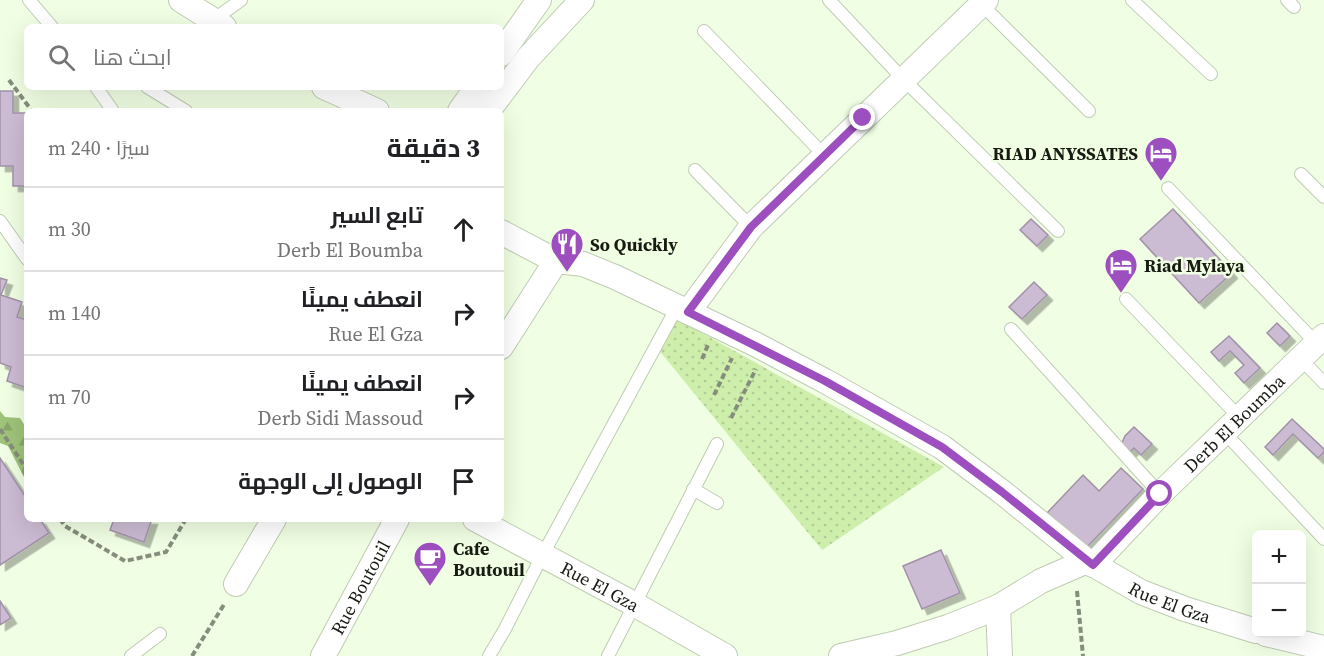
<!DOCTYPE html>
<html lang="ar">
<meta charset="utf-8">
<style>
body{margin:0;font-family:"Source Serif 4",Cairo,serif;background:#f6f6f6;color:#202124;direction:rtl}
.controls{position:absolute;right:18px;bottom:18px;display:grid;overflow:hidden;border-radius:9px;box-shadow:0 6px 24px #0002}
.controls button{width:54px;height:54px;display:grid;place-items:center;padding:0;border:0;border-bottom:2px solid #e0e0e0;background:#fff;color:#202124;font:30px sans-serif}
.stop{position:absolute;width:18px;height:18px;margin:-14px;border:4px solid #9d4ebf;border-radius:50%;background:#fff}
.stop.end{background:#9d4ebf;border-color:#fff;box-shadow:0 2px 6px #0008}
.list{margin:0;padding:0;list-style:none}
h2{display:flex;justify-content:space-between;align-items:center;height:78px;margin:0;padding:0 24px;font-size:26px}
h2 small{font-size:20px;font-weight:400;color:#757577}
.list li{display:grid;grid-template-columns:39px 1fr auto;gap:18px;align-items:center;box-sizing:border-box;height:84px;padding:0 24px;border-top:2px solid #e0e0e0}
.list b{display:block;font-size:22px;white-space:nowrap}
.list p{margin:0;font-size:20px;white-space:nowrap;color:#757577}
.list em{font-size:20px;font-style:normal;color:#757577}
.icon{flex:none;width:33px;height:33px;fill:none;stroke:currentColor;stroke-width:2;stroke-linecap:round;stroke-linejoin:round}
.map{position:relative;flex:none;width:1324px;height:656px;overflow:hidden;direction:ltr}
.search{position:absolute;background:#fff;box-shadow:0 6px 24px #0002;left:24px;top:24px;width:480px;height:66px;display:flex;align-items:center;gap:15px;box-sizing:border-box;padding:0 21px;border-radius:9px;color:#757577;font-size:22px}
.panel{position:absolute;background:#fff;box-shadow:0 6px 24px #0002;left:24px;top:108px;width:480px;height:414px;border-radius:9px;direction:rtl}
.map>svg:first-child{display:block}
</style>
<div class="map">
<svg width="1324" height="656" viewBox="0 0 1324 656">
<defs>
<pattern id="forest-firs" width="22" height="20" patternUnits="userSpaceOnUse" patternTransform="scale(1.5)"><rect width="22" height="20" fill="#9fc379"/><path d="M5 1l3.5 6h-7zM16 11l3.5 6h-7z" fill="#88a768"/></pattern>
<pattern id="park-dots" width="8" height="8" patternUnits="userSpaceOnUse" patternTransform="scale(1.5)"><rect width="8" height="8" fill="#ceefac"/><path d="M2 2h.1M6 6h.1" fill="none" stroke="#b0cc93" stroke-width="1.8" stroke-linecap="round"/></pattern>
<filter id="shadow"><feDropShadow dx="5.5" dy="5.5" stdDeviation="0" flood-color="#0004"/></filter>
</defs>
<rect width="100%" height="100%" fill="#f0fee3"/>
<path fill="url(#forest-firs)" d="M0 411 5 417 20 418 27 429V483L8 446 0 443Z"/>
<path fill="url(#park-dots)" d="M675 318 944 467 822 550 658 349Z"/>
<g fill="#cbbbd3" stroke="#a192a9" stroke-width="1.5" filter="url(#shadow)">
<path d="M0 91H13V113H27V186H13V166H0Z"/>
<path d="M1173 209 1232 273 1199 303 1140 239Z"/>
<path d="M1031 219 1048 235 1037 246 1020 230Z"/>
<path d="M0 278 7 280 1 295 22 302 17 317 27 320V388L7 381 11 367 0 363Z"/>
<path d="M1034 282 1047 295 1022 319 1009 307Z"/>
<path d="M1277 323 1290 336 1280 346 1267 333Z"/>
<path d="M1229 336 1260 368 1244 383 1235 373 1244 365 1230 351 1219 361 1211 352Z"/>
<path d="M1292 419 1324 449V452L1318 458 1293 434 1273 455 1265 447Z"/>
<path d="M1134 427 1152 444 1141 455 1134 448 1127 455 1120 447 1125 436Z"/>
<path d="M0 458 27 499V519H40L49 533 0 565Z"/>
<path d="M1121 468 1143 489 1085 549 1047 513 1083 475 1099 491Z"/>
<path d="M114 519H152L144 542 110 530Z"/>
<path d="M941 550 960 593 922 609 903 566Z"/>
<path d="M0 601 11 618 0 625Z"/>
</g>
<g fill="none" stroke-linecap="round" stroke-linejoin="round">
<g stroke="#bfccb3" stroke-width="14">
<g id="lane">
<path d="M29 0 52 27"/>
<path d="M829 0 903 79 1058 231"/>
<path d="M1132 0 1211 74"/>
<path d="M1287 0 1294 7"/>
<path d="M978 1 1089 111"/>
<path d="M213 20 241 0"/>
<path d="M704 31 824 155"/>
<path d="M96 87 113 111"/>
<path d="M147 87 186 111"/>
<path d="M695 170 751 227"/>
<path d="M1301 174 1324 197"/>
<path d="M1168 188 1316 343"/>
<path d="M0 221 27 259"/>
<path d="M1126 299 1240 418"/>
<path d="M1011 329 1160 494"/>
<path d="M1301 359 1324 383"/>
<path d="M1224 432 1324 539"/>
<path d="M693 489 717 503"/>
<path d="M131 656 160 634"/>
<path d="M489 656 505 629 542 556 677 307"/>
<path d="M608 656 717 444"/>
</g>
</g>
<g stroke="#bfccb3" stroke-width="26">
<g id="street">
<path d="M181 0 224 27"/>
<path d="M501 54 539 0"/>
<path d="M324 87 377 111"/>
<path d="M460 111 477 87"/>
<path d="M488 111 528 58 582 0"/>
<path id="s1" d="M501 232 556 261 583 264 615 277 755 344 825 381 942 447 1002 492 1087 561 1141 592 1185 609 1256 631"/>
<path d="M688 312 751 227 986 0"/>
<path d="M501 347 556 261"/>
<path id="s2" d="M475 519 634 604 725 656"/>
<path id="s3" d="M1093 565 1160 494 1324 336"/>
<path d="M236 584 274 519"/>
<path d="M998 607 1000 656"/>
<path d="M1266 634 1324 648"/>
<path id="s4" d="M323 656 397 519"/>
<path d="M841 656 897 643 948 627 998 607 1041 581 1087 561"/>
</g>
</g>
<g stroke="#858e7c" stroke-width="4" stroke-dasharray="6 3" stroke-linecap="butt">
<path d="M9 80 32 111"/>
<path d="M702 359 708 345"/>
<path d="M714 395 732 358"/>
<path d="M731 418 756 369"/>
<path d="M0 429 27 470"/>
<path d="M60 519 65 526 125 561 166 552 186 519"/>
<path d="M1077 591 1083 656"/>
<path d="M192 656 225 603"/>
</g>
<use href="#lane" stroke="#fff" stroke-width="12"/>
<use href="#street" stroke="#fff" stroke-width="24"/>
</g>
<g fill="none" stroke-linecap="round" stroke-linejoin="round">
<path stroke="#9d4ebf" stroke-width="8" d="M863 118 751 227 688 312 825 381 942 447 1002 492 1093 565 1160 494"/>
</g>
<defs>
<g id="hotel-pin" transform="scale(1.725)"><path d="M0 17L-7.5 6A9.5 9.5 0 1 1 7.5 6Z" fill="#9d4ebf" stroke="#f0fee3"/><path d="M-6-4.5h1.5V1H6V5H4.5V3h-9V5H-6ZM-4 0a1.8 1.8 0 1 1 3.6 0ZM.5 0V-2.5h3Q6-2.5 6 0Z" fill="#fff"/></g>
<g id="restaurant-pin" transform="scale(1.725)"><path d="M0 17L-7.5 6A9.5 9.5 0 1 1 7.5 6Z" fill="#9d4ebf" stroke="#f0fee3"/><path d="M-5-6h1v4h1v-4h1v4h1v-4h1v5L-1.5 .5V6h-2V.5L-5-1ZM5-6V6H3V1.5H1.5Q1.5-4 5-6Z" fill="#fff"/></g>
<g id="cafe-pin" transform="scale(1.725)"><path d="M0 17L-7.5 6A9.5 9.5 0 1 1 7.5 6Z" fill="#9d4ebf" stroke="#f0fee3"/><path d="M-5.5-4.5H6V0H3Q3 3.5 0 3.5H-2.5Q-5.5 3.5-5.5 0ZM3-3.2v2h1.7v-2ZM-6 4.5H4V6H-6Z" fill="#fff"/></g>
</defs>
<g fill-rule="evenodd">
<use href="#hotel-pin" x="1161" y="153"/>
<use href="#restaurant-pin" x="567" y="244"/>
<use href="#hotel-pin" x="1121" y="265"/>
<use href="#cafe-pin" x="430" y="558"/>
</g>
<g text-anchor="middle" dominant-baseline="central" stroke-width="5" stroke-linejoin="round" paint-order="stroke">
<g font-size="18" font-weight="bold" fill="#171b12" stroke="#f0fee3" text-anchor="start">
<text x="1138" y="153" text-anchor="end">RIAD ANYSSATES</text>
<text x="590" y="244">So Quickly</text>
<text x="1144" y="265">Riad Mylaya</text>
<text x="453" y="548">Cafe<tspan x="453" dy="21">Boutouil</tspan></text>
</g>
<g font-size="18" fill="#171b12" stroke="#f0fee3">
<text stroke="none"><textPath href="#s3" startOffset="200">Derb El Boumba</textPath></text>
<text stroke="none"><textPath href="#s4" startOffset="78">Rue Boutouil</textPath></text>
<text stroke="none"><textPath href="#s2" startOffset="142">Rue El Gza</textPath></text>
<text stroke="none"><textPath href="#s1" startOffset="770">Rue El Gza</textPath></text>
</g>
</g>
</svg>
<div class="controls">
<button>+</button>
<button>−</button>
</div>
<div class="stop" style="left:1160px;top:494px"></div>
<div class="stop end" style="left:863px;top:118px"></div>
<div class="search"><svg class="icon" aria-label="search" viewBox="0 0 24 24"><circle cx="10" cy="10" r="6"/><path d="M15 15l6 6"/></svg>ابحث هنا</div>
<section class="panel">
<h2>3 دقيقة<small>سيرًا · 240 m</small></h2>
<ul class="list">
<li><svg class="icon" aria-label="ahead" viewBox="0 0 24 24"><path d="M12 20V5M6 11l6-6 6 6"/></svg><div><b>تابع السير</b><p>Derb El Boumba</p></div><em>30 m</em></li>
<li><svg class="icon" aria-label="right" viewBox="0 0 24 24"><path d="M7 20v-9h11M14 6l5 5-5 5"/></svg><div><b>انعطف يمينًا</b><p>Rue El Gza</p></div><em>140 m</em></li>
<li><svg class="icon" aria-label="right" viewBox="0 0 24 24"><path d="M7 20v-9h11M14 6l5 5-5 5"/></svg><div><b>انعطف يمينًا</b><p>Derb Sidi Massoud</p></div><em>70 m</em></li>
<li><svg class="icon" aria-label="arrive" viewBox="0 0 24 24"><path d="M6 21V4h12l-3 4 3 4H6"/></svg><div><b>الوصول إلى الوجهة</b></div></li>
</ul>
</section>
</div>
